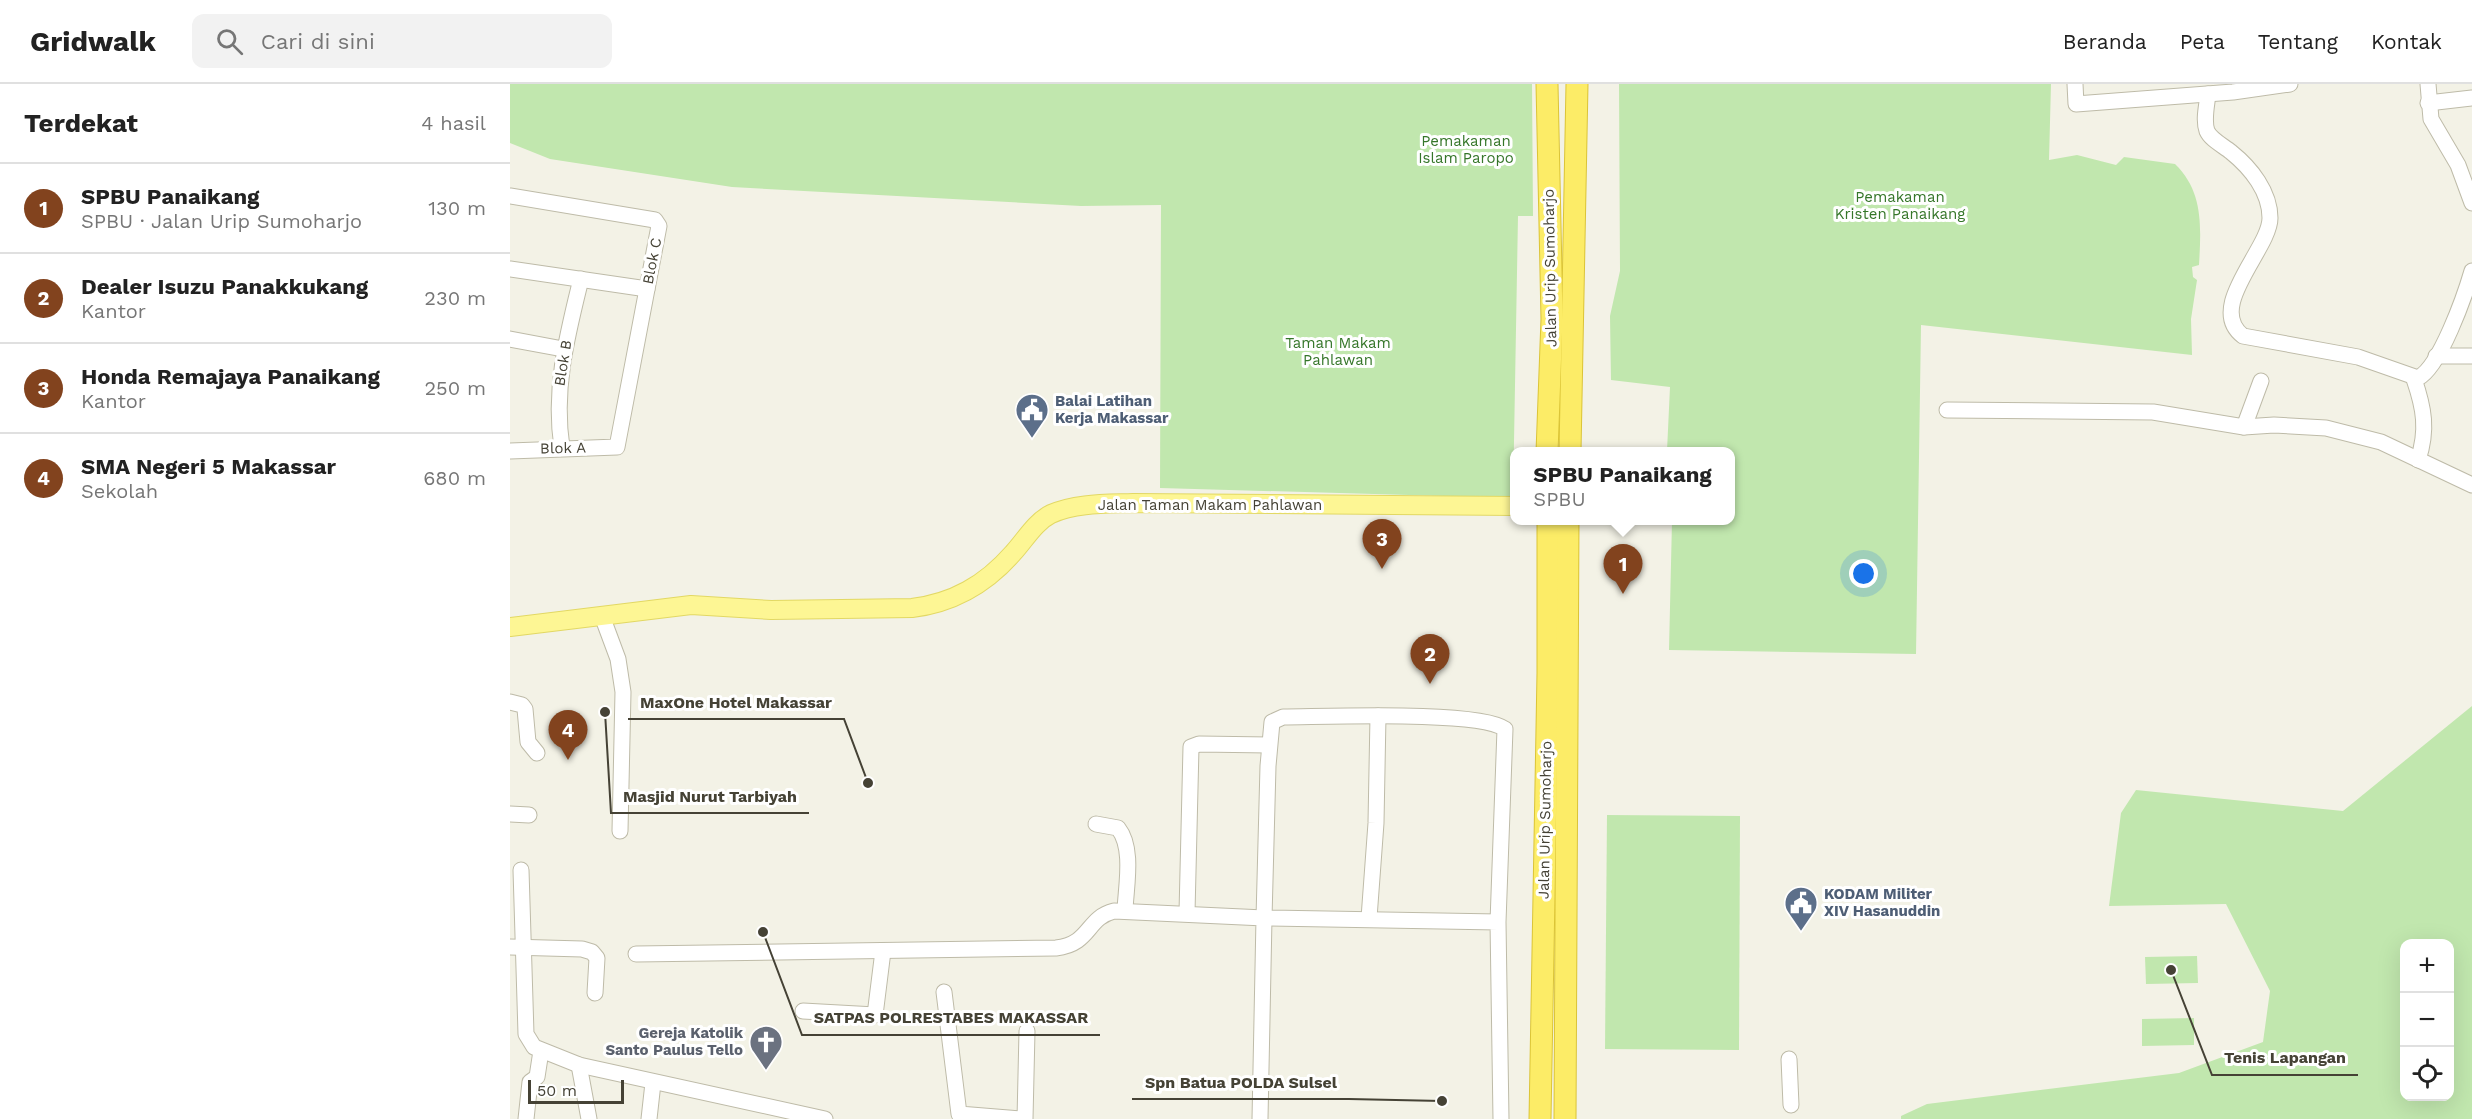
<!DOCTYPE html>
<html lang="id">
<meta charset="utf-8">
<style>
body{margin:0;font-family:"Work Sans",sans-serif;background:#f2f2f2;color:#222}
.controls{position:absolute;right:18px;bottom:18px;display:grid;overflow:hidden;border-radius:12px;box-shadow:0 6px 24px #0002}
.controls button{width:54px;height:54px;display:grid;place-items:center;padding:0;border:0;border-bottom:2px solid #e0e0e0;background:#fff;color:#222;font:30px sans-serif}
.scale{position:absolute;left:18px;bottom:15px;width:96px;box-sizing:border-box;padding-left:6px;border:3px solid #454235;border-top:0;font-size:16px;line-height:21px;white-space:nowrap;color:#454235;-webkit-text-stroke:4px #fff;paint-order:stroke}
.you{position:absolute;left:1354px;top:490px;width:21px;height:21px;margin:-15px;border:4px solid #fff;border-radius:50%;background:#1a73e8;box-shadow:0 0 0 9px #1a73e833}
.badge{display:grid;place-items:center;width:39px;height:39px;border-radius:50%;background:#82431e;color:#fff;font-size:20px;font-weight:700}
.pin{position:absolute;translate:-50% -50px;filter:drop-shadow(0 2px 3px #0008)}
.pin::after{content:'';position:absolute;top:32px;width:21px;height:18px;background:inherit;clip-path:polygon(0 0,100% 0,50% 100%)}
.popup{position:absolute;left:1000px;top:363px;width:225px;height:78px;box-sizing:border-box;display:grid;place-content:center;border-radius:12px;background:#fff;filter:drop-shadow(0 2px 4px #0005);font-size:20px;white-space:nowrap;color:#767676}
.popup b{font-size:22px;color:#222}
.popup::after{content:'';position:absolute;left:50%;top:100%;margin-left:-12px;border:12px solid transparent;border-top-color:#fff}
.list{margin:0;padding:0;list-style:none}
h2{display:flex;justify-content:space-between;align-items:center;height:78px;margin:0;padding:0 24px;font-size:26px}
h2 small{font-size:20px;font-weight:400;color:#767676}
.list li{display:grid;grid-template-columns:39px 1fr auto;gap:18px;align-items:center;box-sizing:border-box;height:90px;padding:0 24px;border-top:2px solid #e0e0e0}
.list b{display:block;font-size:22px;white-space:nowrap}
.list p{margin:0;font-size:20px;white-space:nowrap;color:#767676}
.list em{font-size:20px;font-style:normal;color:#767676}
.icon{flex:none;width:33px;height:33px;fill:none;stroke:currentColor;stroke-width:2;stroke-linecap:round;stroke-linejoin:round}
.map{position:relative;flex:none;width:1962px;height:1035px;overflow:hidden}
header{display:flex;align-items:center;gap:36px;box-sizing:border-box;height:84px;padding:0 30px;background:#fff;border-bottom:2px solid #e0e0e0}
header strong{font-size:28px}
nav{display:flex;gap:33px;margin-inline-start:auto;font-size:21px}
.search{width:420px;height:54px;background:#f2f2f2;display:flex;align-items:center;gap:15px;box-sizing:border-box;padding:0 21px;border-radius:12px;color:#767676;font-size:22px}
main{display:flex}
aside{flex:1;background:#fff}
.map>svg:first-child{display:block}
</style>
<header>
<strong>Gridwalk</strong>
<div class="search"><svg class="icon" aria-label="search" viewBox="0 0 24 24"><circle cx="10" cy="10" r="6"/><path d="M15 15l6 6"/></svg>Cari di sini</div>
<nav><a>Beranda</a><a>Peta</a><a>Tentang</a><a>Kontak</a></nav>
</header>
<main>
<aside>
<h2>Terdekat<small>4 hasil</small></h2>
<ul class="list">
<li><span class="badge">1</span><div><b>SPBU Panaikang</b><p>SPBU · Jalan Urip Sumoharjo</p></div><em>130 m</em></li>
<li><span class="badge">2</span><div><b>Dealer Isuzu Panakkukang</b><p>Kantor</p></div><em>230 m</em></li>
<li><span class="badge">3</span><div><b>Honda Remajaya Panaikang</b><p>Kantor</p></div><em>250 m</em></li>
<li><span class="badge">4</span><div><b>SMA Negeri 5 Makassar</b><p>Sekolah</p></div><em>680 m</em></li>
</ul>
</aside>
<div class="map">
<svg width="1962" height="1035" viewBox="0 0 1962 1035">
<rect width="100%" height="100%" fill="#f3f2e6"/>
<g fill="#c1e7ae" fill-rule="evenodd">
<path d="M0 0H1022L1023 132H1008L1003 414 650 404 651 121 571 122 222 103 40 75 0 59Z"/>
<path d="M1109 0H1541L1539 76 1567 71 1606 81 1614 73 1665 80C1694 108 1691 144 1689 181L1682 183 1683 193 1687 196 1681 235 1682 271 1411 241 1406 570 1159 566 1162 437 1221 436V368L1157 367 1160 303 1101 296 1100 232 1110 187Z"/>
<path d="M1962 622V1035H1391V1032L1417 1020 1669 989 1753 958 1760 907 1716 820 1599 822 1611 729 1626 706 1833 727ZM1894 860H1940V1012H1894Z"/>
<path d="M1097 731 1230 732 1229 966 1095 965Z"/>
<path d="M1687 872 1688 899 1636 900 1635 873Z"/>
<path d="M1684 934V961L1632 962V935Z"/>
</g>
<g fill="none" stroke-linecap="round" stroke-linejoin="round">
<g stroke="#bebba8" stroke-width="17">
<g id="minor">
<path d="M1565 0 1566 20 1723 8 1780 0"/>
<path d="M1918 0 1921 35 1948 81 1962 119"/>
<path d="M1698 10C1697 21 1693 36 1697 47 1701 56 1714 62 1721 68 1741 84 1760 108 1760 134 1760 165 1695 223 1733 252L1848 273 1908 294C1930 283 1955 211 1962 187"/>
<path d="M1918 19 1962 14"/>
<path d="M0 112 145 136 149 142 107 363 0 367"/>
<path d="M0 185 137 205"/>
<path d="M0 255 53 265"/>
<path d="M1926 272H1962"/>
<path d="M1904 295C1914 324 1918 346 1908 376"/>
<path d="M1437 326 1643 328 1734 343 1764 341 1816 344 1871 358 1962 401"/>
<path d="M1734 343 1751 297"/>
<path d="M52 364C43 305 57 252 71 195"/>
<path d="M92 532 108 575 113 608 110 747"/>
<path d="M0 618 12 621 15 625 18 658 27 669"/>
<path d="M0 730 19 731"/>
<path d="M586 740 608 744C624 764 616 802 615 826"/>
<path d="M11 786 16 950 24 963 69 981 315 1035"/>
<path d="M677 829 681 663 689 660 759 661"/>
<path d="M859 834 866 739 868 632"/>
<path d="M988 838 754 834 758 682 762 638 773 633C812 633 970 626 995 645L988 838 991 1035"/>
<path d="M0 863 72 865 82 868 87 874 85 909"/>
<path d="M126 870 546 864C581 860 576 834 604 827L754 834 750 1035"/>
<path d="M434 908 449 1030 511 1035"/>
<path d="M293 927 365 931 373 867"/>
<path d="M1279 975 1281 1021"/>
<path d="M69 981 79 1035"/>
<path d="M16 1035 20 998 27 993 31 967"/>
<path d="M139 1035 143 999"/>
<path d="M515 1035 517 947"/>
</g>
</g>
<g stroke="#e2d864" stroke-width="20">
<path id="major" d="M0 543 181 521 261 526 402 524C443 519 475 501 503 469 515 456 525 438 541 430 566 419 596 420 623 419L1005 422"/>
</g>
<g stroke="#dbc437" stroke-width="23">
<g id="highway">
<path d="M1037 0 1042 235 1037 368"/>
<path d="M1060 368 1067 0"/>
<path d="M1030 1035 1038 589V436"/>
<path d="M1055 1035 1058 436"/>
</g>
</g>
<use href="#minor" stroke="#fff" stroke-width="15"/>
<use href="#major" stroke="#fdf694" stroke-width="18"/>
<use href="#highway" stroke="#fcec67" stroke-width="21"/>
</g>
<defs>
<g id="civic-pin" transform="scale(1.725)"><path d="M0 17L-7.5 6A9.5 9.5 0 1 1 7.5 6Z" fill="#5c6f8a" stroke="#fff"/><path d="M-.6-6.5H3V-4.5H.6V-3L4-1V1h2V6H-6V1h2V-1L-.6-3ZM-1.2 2.5V6h2.4V2.5Z" fill="#fff"/></g>
<g id="church-pin" transform="scale(1.725)"><path d="M0 17L-7.5 6A9.5 9.5 0 1 1 7.5 6Z" fill="#6b7280" stroke="#fff"/><path d="M-1.2-6h2.4v3.5h3.3v2.4h-3.3V6h-2.4V-.1h-3.3v-2.4h3.3Z" fill="#fff"/></g>
</defs>
<g fill-rule="evenodd">
<use href="#civic-pin" x="522" y="326"/>
<use href="#civic-pin" x="1291" y="819"/>
<use href="#church-pin" x="256" y="958"/>
</g>
<g text-anchor="middle" dominant-baseline="central" stroke-width="6" stroke-linejoin="round" paint-order="stroke">
<g font-size="15" fill="#357629" stroke="#fff">
<text x="956" y="57">Pemakaman<tspan x="956" dy="17">Islam Paropo</tspan></text>
<text x="1390" y="113">Pemakaman<tspan x="1390" dy="17">Kristen Panaikang</tspan></text>
<text x="828" y="259">Taman Makam<tspan x="828" dy="17">Pahlawan</tspan></text>
</g>
<g font-size="15" fill="#454235" stroke="#fff">
<text transform="translate(142 177) rotate(-79)">Blok C</text>
<text transform="translate(1040 184) rotate(-91)">Jalan Urip Sumoharjo</text>
<text transform="translate(53 279) rotate(-81)">Blok B</text>
<text transform="translate(53 364) rotate(-1)">Blok A</text>
<text x="700" y="421">Jalan Taman Makam Pahlawan</text>
<text transform="translate(1035 736) rotate(-89)">Jalan Urip Sumoharjo</text>
</g>
<g font-size="15" font-weight="bold" fill="#4e5e75" stroke="#fff" text-anchor="start">
<text x="545" y="317">Balai Latihan<tspan x="545" dy="17">Kerja Makassar</tspan></text>
<text x="1314" y="810">KODAM Militer<tspan x="1314" dy="17">XIV Hasanuddin</tspan></text>
</g>
<g font-size="15" font-weight="bold" fill="#5b616d" stroke="#fff" text-anchor="end">
<text x="233" y="949">Gereja Katolik<tspan x="233" dy="17">Santo Paulus Tello</tspan></text>
</g>
</g>
<path fill="none" stroke="#454235" stroke-width="2" d="M358 699L334 635H118M95 628L101 729H299M253 848L292 951H590M1661 886L1702 991H1848M932 1017L839 1015H622"/>
<g fill="#454235" stroke="#fff" stroke-width="2">
<circle cx="358" cy="699" r="6"/>
<circle cx="95" cy="628" r="6"/>
<circle cx="253" cy="848" r="6"/>
<circle cx="1661" cy="886" r="6"/>
<circle cx="932" cy="1017" r="6"/>
</g>
<g font-size="16" text-anchor="middle" font-weight="bold" fill="#454235" stroke="#fff" stroke-width="6" stroke-linejoin="round" paint-order="stroke">
<text x="226" y="624">MaxOne Hotel Makassar</text>
<text x="200" y="718">Masjid Nurut Tarbiyah</text>
<text x="441" y="939">SATPAS POLRESTABES MAKASSAR</text>
<text x="1775" y="979">Tenis Lapangan</text>
<text x="731" y="1004">Spn Batua POLDA Sulsel</text>
</g>
</svg>
<div class="controls">
<button>+</button>
<button>−</button>
<button><svg class="icon" aria-label="locate" viewBox="0 0 24 24"><circle cx="12" cy="12" r="6"/><path d="M12 2v4M12 18v4M2 12h4M18 12h4"/></svg></button>
</div>
<div class="scale">50 m</div>
<div class="you"></div>
<div class="pin badge" style="left:1113px;top:510px">1</div>
<div class="popup"><b>SPBU Panaikang</b>SPBU</div>
<div class="pin badge" style="left:920px;top:600px">2</div>
<div class="pin badge" style="left:872px;top:485px">3</div>
<div class="pin badge" style="left:58px;top:676px">4</div>
</div>
</main>
